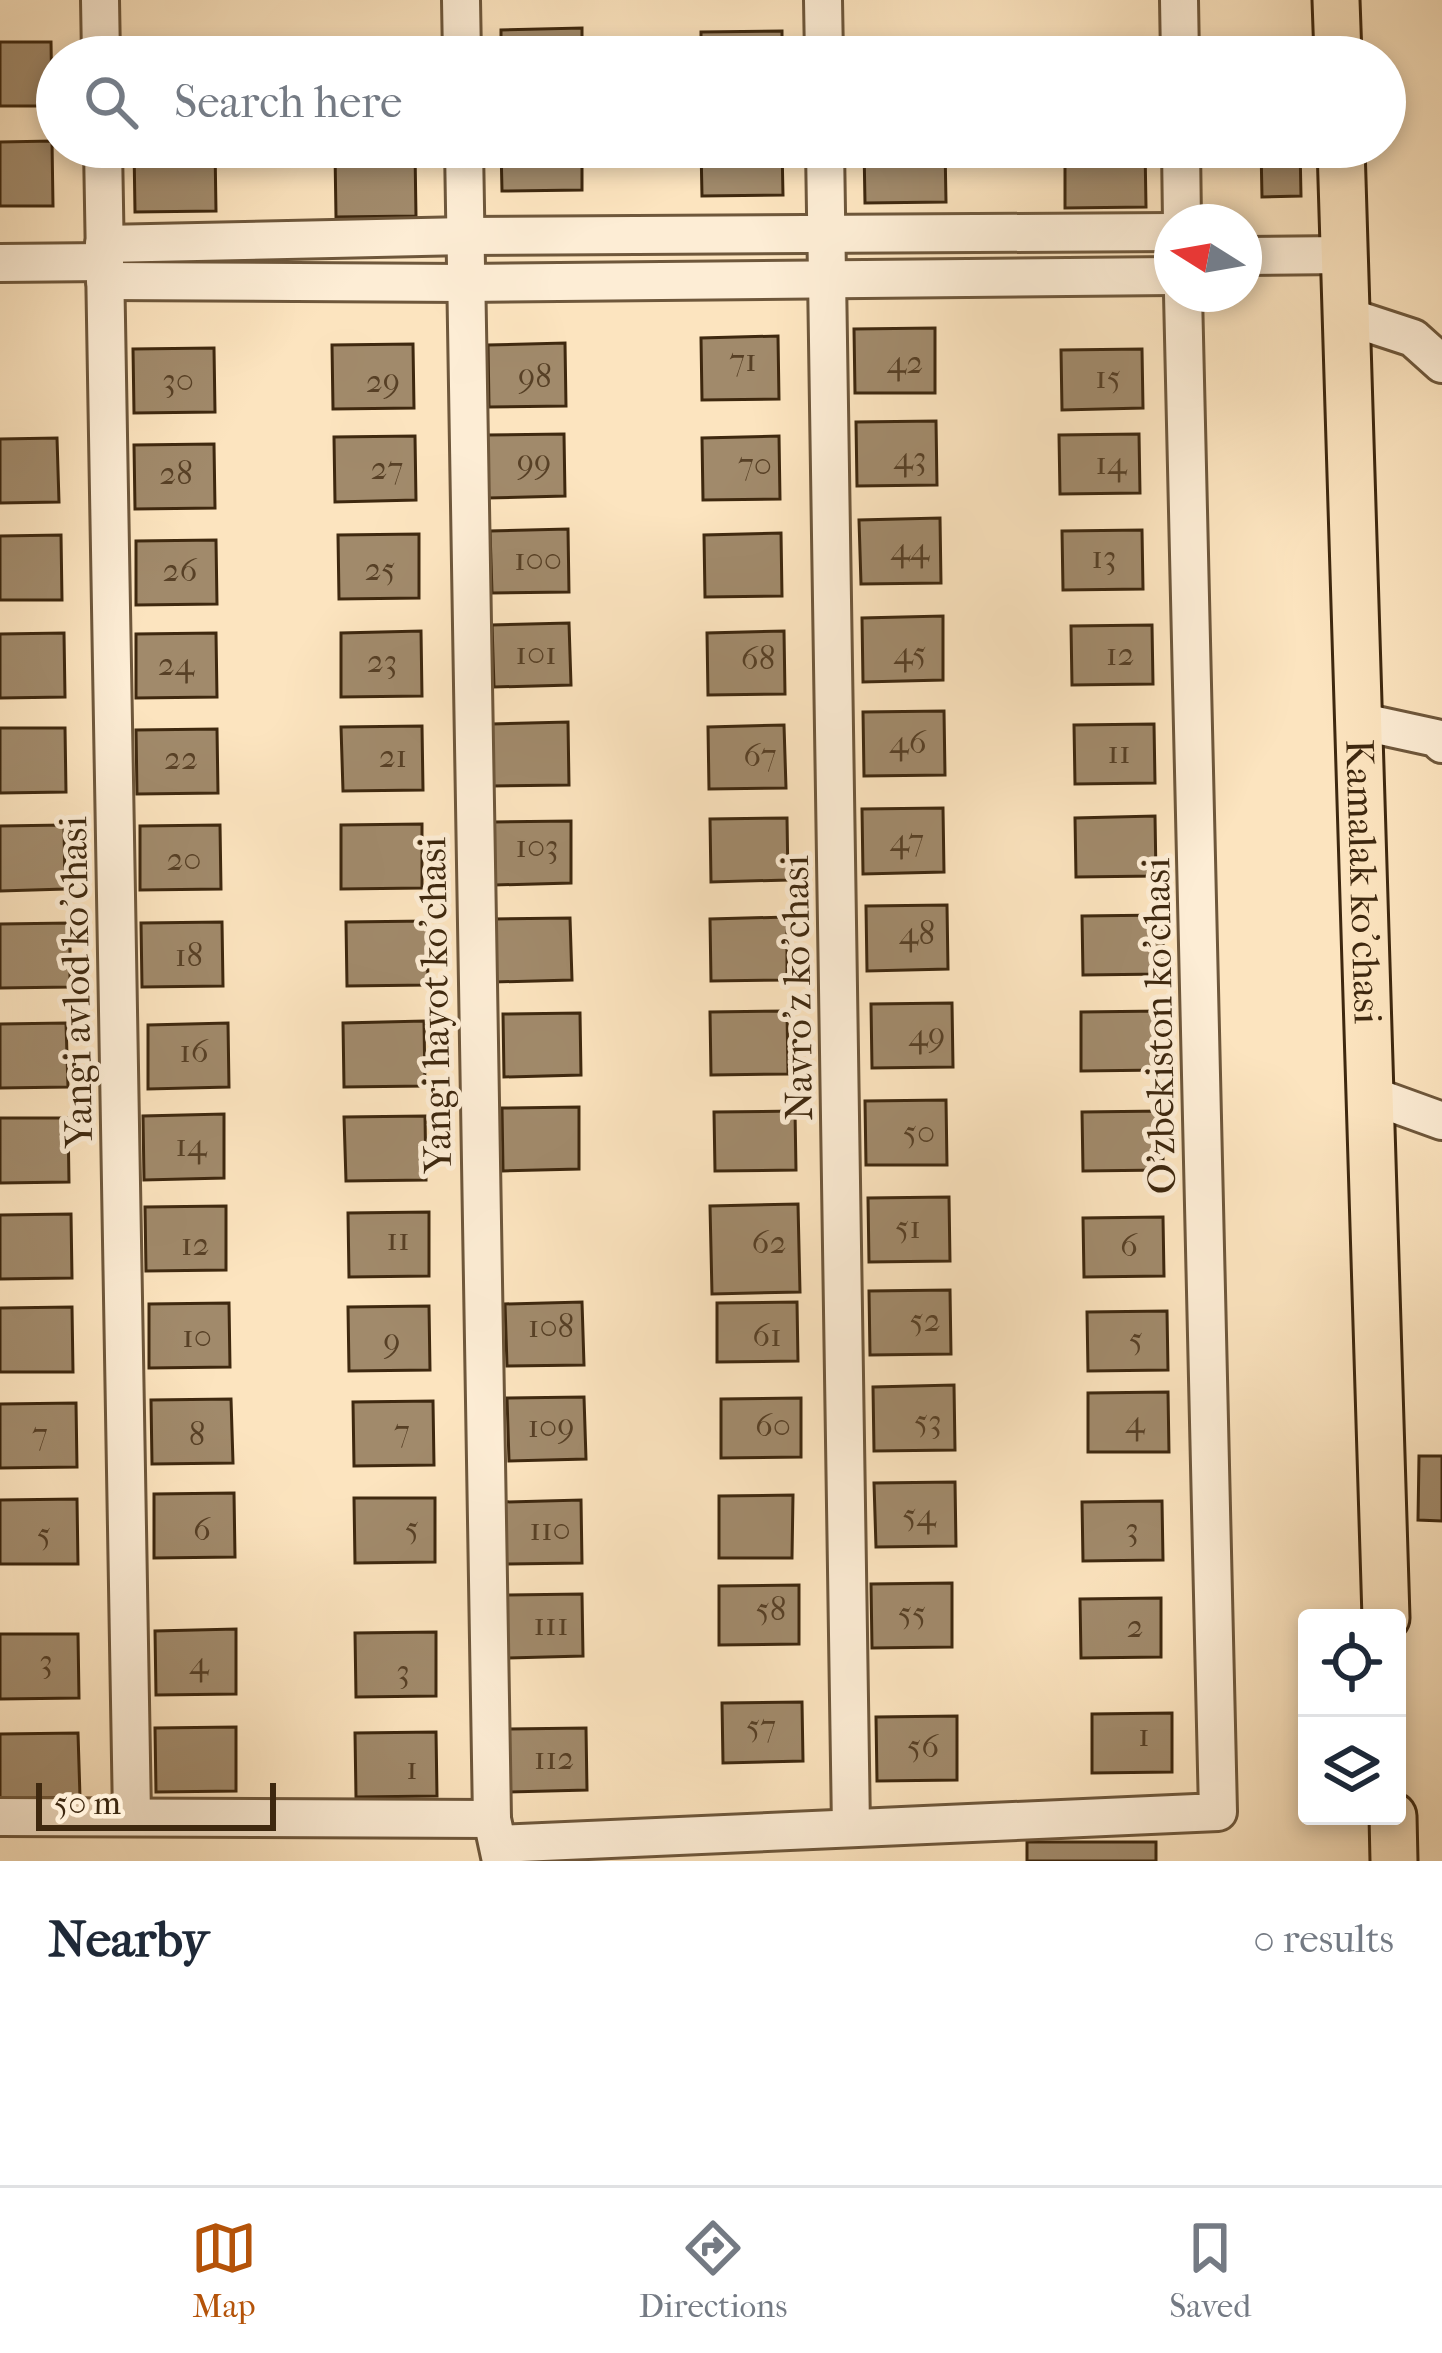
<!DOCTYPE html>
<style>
body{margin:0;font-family:"IM FELL French Canon",serif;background:#f2f2f3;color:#1f2937}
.controls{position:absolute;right:36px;bottom:36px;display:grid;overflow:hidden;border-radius:12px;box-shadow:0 6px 18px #0003}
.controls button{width:108px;height:108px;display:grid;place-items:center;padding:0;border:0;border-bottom:3px solid #e0e1e3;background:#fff;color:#1f2937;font:60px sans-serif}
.compass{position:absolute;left:1154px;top:204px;width:108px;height:108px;border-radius:50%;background:#fff;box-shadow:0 6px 18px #0003;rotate:281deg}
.scale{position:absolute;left:36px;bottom:30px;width:240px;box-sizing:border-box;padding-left:12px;border:6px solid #3e280f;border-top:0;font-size:33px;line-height:42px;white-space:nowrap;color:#3e280f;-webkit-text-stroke:9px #fdedd5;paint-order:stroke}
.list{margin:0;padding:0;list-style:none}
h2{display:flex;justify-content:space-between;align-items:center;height:156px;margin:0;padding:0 48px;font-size:51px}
h2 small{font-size:39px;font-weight:400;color:#747a83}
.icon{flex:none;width:66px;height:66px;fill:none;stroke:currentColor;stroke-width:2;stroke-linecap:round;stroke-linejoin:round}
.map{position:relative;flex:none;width:1442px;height:1861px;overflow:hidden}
.search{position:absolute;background:#fff;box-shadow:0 6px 18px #0003;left:36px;right:36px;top:36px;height:132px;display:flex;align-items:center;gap:30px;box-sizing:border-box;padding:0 42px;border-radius:66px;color:#747a83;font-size:45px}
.sheet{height:324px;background:#fff}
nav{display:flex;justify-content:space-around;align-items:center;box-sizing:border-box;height:168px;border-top:3px solid #e0e1e3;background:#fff;font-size:33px;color:#747a83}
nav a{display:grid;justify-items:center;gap:6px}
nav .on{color:#b45309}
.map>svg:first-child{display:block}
</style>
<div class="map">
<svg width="1442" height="1861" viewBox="0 0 1442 1861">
<rect width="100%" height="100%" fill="#fce4bf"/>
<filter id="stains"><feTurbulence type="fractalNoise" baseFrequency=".00167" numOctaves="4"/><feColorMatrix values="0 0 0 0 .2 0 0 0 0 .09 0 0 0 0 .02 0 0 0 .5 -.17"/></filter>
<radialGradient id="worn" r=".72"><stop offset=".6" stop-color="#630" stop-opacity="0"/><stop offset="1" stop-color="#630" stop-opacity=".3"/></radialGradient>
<g fill="#a18a6b" stroke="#3e280f" stroke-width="3">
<path d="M582 28V57H501V30Z"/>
<path d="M782 31V57H701V32Z"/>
<path d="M945 41V57H865L864 42Z"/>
<path d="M0 42H51L52 106H0Z"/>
<path d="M1145 43V57H1065L1064 44Z"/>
<path d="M215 50V57H134V51Z"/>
<path d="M415 52V57H334V53Z"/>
<path d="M52 141 53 206H0V142Z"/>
<path d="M215 147 216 211 135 212 134 148Z"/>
<path d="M501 147H582V190L502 191Z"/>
<path d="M701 147H782L783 195 702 196Z"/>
<path d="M864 147H945L946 202 865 203Z"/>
<path d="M1065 147H1145L1146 207 1065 208Z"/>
<path d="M1261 147H1300L1301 196 1262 197Z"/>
<path d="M415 152 416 216 336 217 335 153Z"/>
<path d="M935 328V393H855L854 329Z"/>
<path d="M778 336 779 399 702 400 701 338Z"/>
<path d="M565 343 566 406 489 407 488 345Z"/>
<path d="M413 344 414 408 333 409 332 345Z"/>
<path d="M214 348 215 412 134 413 133 349Z"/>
<path d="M1142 349 1143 408 1062 410 1061 350Z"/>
<path d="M936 421 937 485 857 486 856 422Z"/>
<path d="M564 434 565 496 488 498 487 435Z"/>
<path d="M1139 434 1140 493 1060 494 1059 435Z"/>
<path d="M415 436 416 500 335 502 334 437Z"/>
<path d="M779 436 780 499 703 500 702 438Z"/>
<path d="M57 438 59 502 0 503V439Z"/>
<path d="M214 444 215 508 135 509 134 445Z"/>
<path d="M940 518 941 583 861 584 859 520Z"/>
<path d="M568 529 569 592 492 593 490 531Z"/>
<path d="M1142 530 1143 589 1063 590 1062 531Z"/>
<path d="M781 533 782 596 705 597 704 535Z"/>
<path d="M419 534V598L339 599 338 535Z"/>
<path d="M61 535 62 600H0V536Z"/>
<path d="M216 540 217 604 136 605V541Z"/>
<path d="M943 616V680L863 682 862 618Z"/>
<path d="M569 623 571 685 494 687 492 625Z"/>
<path d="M1152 625 1153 684 1072 685 1071 626Z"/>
<path d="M421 631 422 696 341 697V633Z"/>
<path d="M784 631 785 694 708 695 707 633Z"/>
<path d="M64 633 65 697 0 698V634Z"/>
<path d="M216 633 217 697 136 698V634Z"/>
<path d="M944 711 945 775 864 776 863 712Z"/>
<path d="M568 722 569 785 492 786V724Z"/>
<path d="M1154 724 1155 783 1075 784 1074 725Z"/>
<path d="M784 725 786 788 709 789 708 727Z"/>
<path d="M422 726 423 790 343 791 341 727Z"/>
<path d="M0 728H65L66 792 0 793Z"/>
<path d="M217 729 218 793 137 794 136 730Z"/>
<path d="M943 808 944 872 863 874 862 809Z"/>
<path d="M1155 816 1156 876 1076 877 1075 818Z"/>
<path d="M787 818 788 880 711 882 710 819Z"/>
<path d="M571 821V883L495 885 494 822Z"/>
<path d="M422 824V888L341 889V825Z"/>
<path d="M64 825 65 889 0 891V826Z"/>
<path d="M220 825 221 889 140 890V826Z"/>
<path d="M947 905 948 969 867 971 866 906Z"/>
<path d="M1163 915V974L1083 975 1082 916Z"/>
<path d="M787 917V980L711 981 710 919Z"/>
<path d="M570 918 572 980 495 982 493 919Z"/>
<path d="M427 921 428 985 347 986 346 922Z"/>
<path d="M222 922 223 986 142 987 141 923Z"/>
<path d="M70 923V987L0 988V924Z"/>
<path d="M952 1003 953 1067 872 1068 871 1004Z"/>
<path d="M787 1011 788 1074 711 1075 710 1012Z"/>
<path d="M1161 1011V1070L1081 1071V1012Z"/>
<path d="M580 1013 581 1075 504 1077 503 1014Z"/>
<path d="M424 1021 425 1086 344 1087 343 1023Z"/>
<path d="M66 1023 68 1087 0 1088V1024Z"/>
<path d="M228 1023 229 1087 148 1089V1025Z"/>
<path d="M946 1100 947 1165H866L865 1101Z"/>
<path d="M579 1107V1169L503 1171 502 1108Z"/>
<path d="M795 1111 796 1170 715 1171 714 1112Z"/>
<path d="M1163 1111V1170L1083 1171 1082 1112Z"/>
<path d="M224 1114V1178L144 1180 143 1116Z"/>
<path d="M425 1116 426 1180 346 1181 344 1117Z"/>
<path d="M0 1118H68L69 1182 0 1183Z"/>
<path d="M949 1197 950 1261 869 1262 868 1198Z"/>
<path d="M798 1204 800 1292 712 1294 710 1206Z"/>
<path d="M226 1206V1270L146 1271 145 1207Z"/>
<path d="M429 1212V1276L349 1277 348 1213Z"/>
<path d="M71 1214 72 1278 0 1279V1215Z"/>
<path d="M1163 1217 1164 1276 1084 1277 1083 1218Z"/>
<path d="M950 1290 951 1354 870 1355 869 1291Z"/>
<path d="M582 1302 584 1365 507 1366 505 1304Z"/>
<path d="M797 1302 798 1361 717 1362V1303Z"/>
<path d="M229 1303 230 1367 149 1368V1304Z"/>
<path d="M429 1306 430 1370 349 1371 348 1307Z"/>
<path d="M72 1307 73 1372H0V1308Z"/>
<path d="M1167 1311 1168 1370 1088 1371 1087 1312Z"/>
<path d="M954 1385 955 1450 874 1451 873 1387Z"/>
<path d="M1168 1392 1169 1452H1088V1393Z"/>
<path d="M584 1397 586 1459 509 1461 507 1398Z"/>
<path d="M801 1398V1457L721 1458V1399Z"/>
<path d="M231 1399 233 1463 152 1464 151 1400Z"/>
<path d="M433 1401 434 1465 354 1466 353 1402Z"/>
<path d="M76 1403 77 1467 0 1468V1404Z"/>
<path d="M1419 1456H1442V1521L1418 1520Z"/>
<path d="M955 1482 956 1546 876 1547 874 1483Z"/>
<path d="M234 1493 235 1557 154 1558V1494Z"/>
<path d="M793 1495 792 1558H719V1496Z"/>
<path d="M354 1498H435V1562L355 1563Z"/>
<path d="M77 1499 78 1564H0V1500Z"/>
<path d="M581 1500 582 1563 505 1564 504 1502Z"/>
<path d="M1162 1501 1163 1560 1083 1561 1082 1502Z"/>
<path d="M952 1583V1647L872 1648 871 1584Z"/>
<path d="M799 1585V1644L719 1645V1586Z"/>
<path d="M582 1594 583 1656 506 1658 505 1595Z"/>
<path d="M1161 1598V1657L1081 1658 1080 1599Z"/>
<path d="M236 1629V1694L156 1695 155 1631Z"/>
<path d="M436 1632V1696L356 1697 355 1633Z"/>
<path d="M0 1634H78L79 1698 0 1699Z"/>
<path d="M802 1702 803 1761 723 1763 722 1703Z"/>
<path d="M1172 1713V1772L1092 1773V1714Z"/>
<path d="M957 1716V1780L877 1781 876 1717Z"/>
<path d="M236 1727V1791L156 1792 155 1728Z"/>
<path d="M586 1728 587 1790 510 1792 509 1729Z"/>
<path d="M436 1732 437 1796 356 1797 355 1733Z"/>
<path d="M78 1733 80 1797 0 1799V1734Z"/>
<rect x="1027" y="1842" width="129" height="19"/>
</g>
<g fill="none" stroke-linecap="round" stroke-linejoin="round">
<g stroke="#6e573b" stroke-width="42">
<g id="minor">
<path d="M100 0 101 57"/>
<path d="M461 0 462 57"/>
<path d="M823 0 824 57"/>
<path d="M1179 0 1180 57"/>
<path d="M103 147 132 1816"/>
<path d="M464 147 492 1819 501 1861"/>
<path d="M825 147 851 1828"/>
<path d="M1181 147 1182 222"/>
<path d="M104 244 466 236 1172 232"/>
<path d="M1244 256 1344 255"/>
<path d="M0 263 105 262"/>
<path d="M105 281 464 283 1172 276"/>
<path d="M1346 316 1413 338 1442 364"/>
<path d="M1358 721 1436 738 1442 744"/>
<path d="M1370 1095 1442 1121"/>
<path d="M0 1817 492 1819"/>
<path d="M498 1844 1218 1812 1183 294"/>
</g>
</g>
<g stroke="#3e280f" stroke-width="51">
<g id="major">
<path d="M1336 0 1338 57"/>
<path id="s1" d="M1341 147 1386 1618"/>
<path d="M1393 1816 1394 1861"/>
</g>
</g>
<use href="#minor" stroke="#fdedd5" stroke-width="36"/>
<use href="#major" stroke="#fce4bf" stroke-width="45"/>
</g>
<g text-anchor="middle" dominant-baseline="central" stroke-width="10" stroke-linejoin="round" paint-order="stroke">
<g font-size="33" fill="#574026">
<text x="743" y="360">71</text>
<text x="905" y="362">42</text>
<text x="535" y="376">98</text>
<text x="1108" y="377">15</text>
<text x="178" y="380">30</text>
<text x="383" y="381">29</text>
<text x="910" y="458">43</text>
<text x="534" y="462">99</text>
<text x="1111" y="463">14</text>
<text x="755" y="464">70</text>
<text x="387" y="468">27</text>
<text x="176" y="473">28</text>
<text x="910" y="549">44</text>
<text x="1104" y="557">13</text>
<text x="538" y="559">100</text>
<text x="380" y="569">25</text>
<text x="180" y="570">26</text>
<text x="536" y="653">101</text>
<text x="910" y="653">45</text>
<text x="1120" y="654">12</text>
<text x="758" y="658">68</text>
<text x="382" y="661">23</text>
<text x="176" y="664">24</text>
<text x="908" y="742">46</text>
<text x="1119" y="752">11</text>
<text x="760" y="755">67</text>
<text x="393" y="756">21</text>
<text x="181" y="758">22</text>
<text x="907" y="840">47</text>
<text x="537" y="846">103</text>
<text x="184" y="859">20</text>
<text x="917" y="933">48</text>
<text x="189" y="955">18</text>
<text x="927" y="1035">49</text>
<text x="194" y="1051">16</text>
<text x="919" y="1132">50</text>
<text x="191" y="1145">14</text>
<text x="908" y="1227">51</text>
<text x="398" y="1239">11</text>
<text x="769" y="1242">62</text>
<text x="195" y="1244">12</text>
<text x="1129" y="1245">6</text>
<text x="925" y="1320">52</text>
<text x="551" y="1326">108</text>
<text x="767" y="1335">61</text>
<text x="197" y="1336">10</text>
<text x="1136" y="1339">5</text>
<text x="392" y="1341">9</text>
<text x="928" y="1421">53</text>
<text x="1135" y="1422">4</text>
<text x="773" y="1425">60</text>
<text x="551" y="1426">109</text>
<text x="402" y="1431">7</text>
<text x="40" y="1434">7</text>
<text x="197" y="1434">8</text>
<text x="919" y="1515">54</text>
<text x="412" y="1528">5</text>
<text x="202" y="1529">6</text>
<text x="550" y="1529">110</text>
<text x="1132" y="1529">3</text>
<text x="44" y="1534">5</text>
<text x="771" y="1609">58</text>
<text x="912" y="1613">55</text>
<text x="551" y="1624">111</text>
<text x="1135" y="1626">2</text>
<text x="46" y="1661">3</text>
<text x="199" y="1663">4</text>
<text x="403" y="1671">3</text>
<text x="761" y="1726">57</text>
<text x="1144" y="1735">1</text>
<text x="923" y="1746">56</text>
<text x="554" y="1758">112</text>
<text x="412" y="1768">1</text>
</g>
<g font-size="39" fill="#3e280f" stroke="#fdedd5">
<text stroke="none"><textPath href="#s1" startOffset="735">Kamalak ko'chasi</textPath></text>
<text transform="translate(76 982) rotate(-91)">Yangi avlod ko'chasi</text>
<text transform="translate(797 988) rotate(-91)">Navro'z ko'chasi</text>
<text transform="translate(435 1005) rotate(-91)">Yangi hayot ko'chasi</text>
<text transform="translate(1159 1026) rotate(-91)">O'zbekiston ko'chasi</text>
</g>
</g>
<rect width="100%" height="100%" filter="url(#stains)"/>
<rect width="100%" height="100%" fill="url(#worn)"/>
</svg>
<div class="controls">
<button><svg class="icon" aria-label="locate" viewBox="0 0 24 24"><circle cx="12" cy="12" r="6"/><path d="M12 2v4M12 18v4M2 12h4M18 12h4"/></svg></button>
<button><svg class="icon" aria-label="layers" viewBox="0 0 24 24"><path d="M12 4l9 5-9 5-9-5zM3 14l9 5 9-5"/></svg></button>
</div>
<svg class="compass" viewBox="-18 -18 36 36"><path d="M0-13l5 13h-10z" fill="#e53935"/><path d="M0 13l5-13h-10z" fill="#747a83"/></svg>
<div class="scale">50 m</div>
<div class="search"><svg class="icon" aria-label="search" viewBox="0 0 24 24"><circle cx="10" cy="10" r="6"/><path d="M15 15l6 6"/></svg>Search here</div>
</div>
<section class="sheet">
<h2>Nearby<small>0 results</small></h2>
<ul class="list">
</ul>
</section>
<nav>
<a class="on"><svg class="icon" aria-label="map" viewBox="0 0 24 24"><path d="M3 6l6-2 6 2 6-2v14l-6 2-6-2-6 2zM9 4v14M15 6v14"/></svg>Map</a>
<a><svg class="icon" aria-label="directions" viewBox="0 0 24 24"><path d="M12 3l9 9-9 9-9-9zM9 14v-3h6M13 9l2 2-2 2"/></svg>Directions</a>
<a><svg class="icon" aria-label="saved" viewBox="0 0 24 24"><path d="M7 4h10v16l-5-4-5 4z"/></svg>Saved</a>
</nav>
